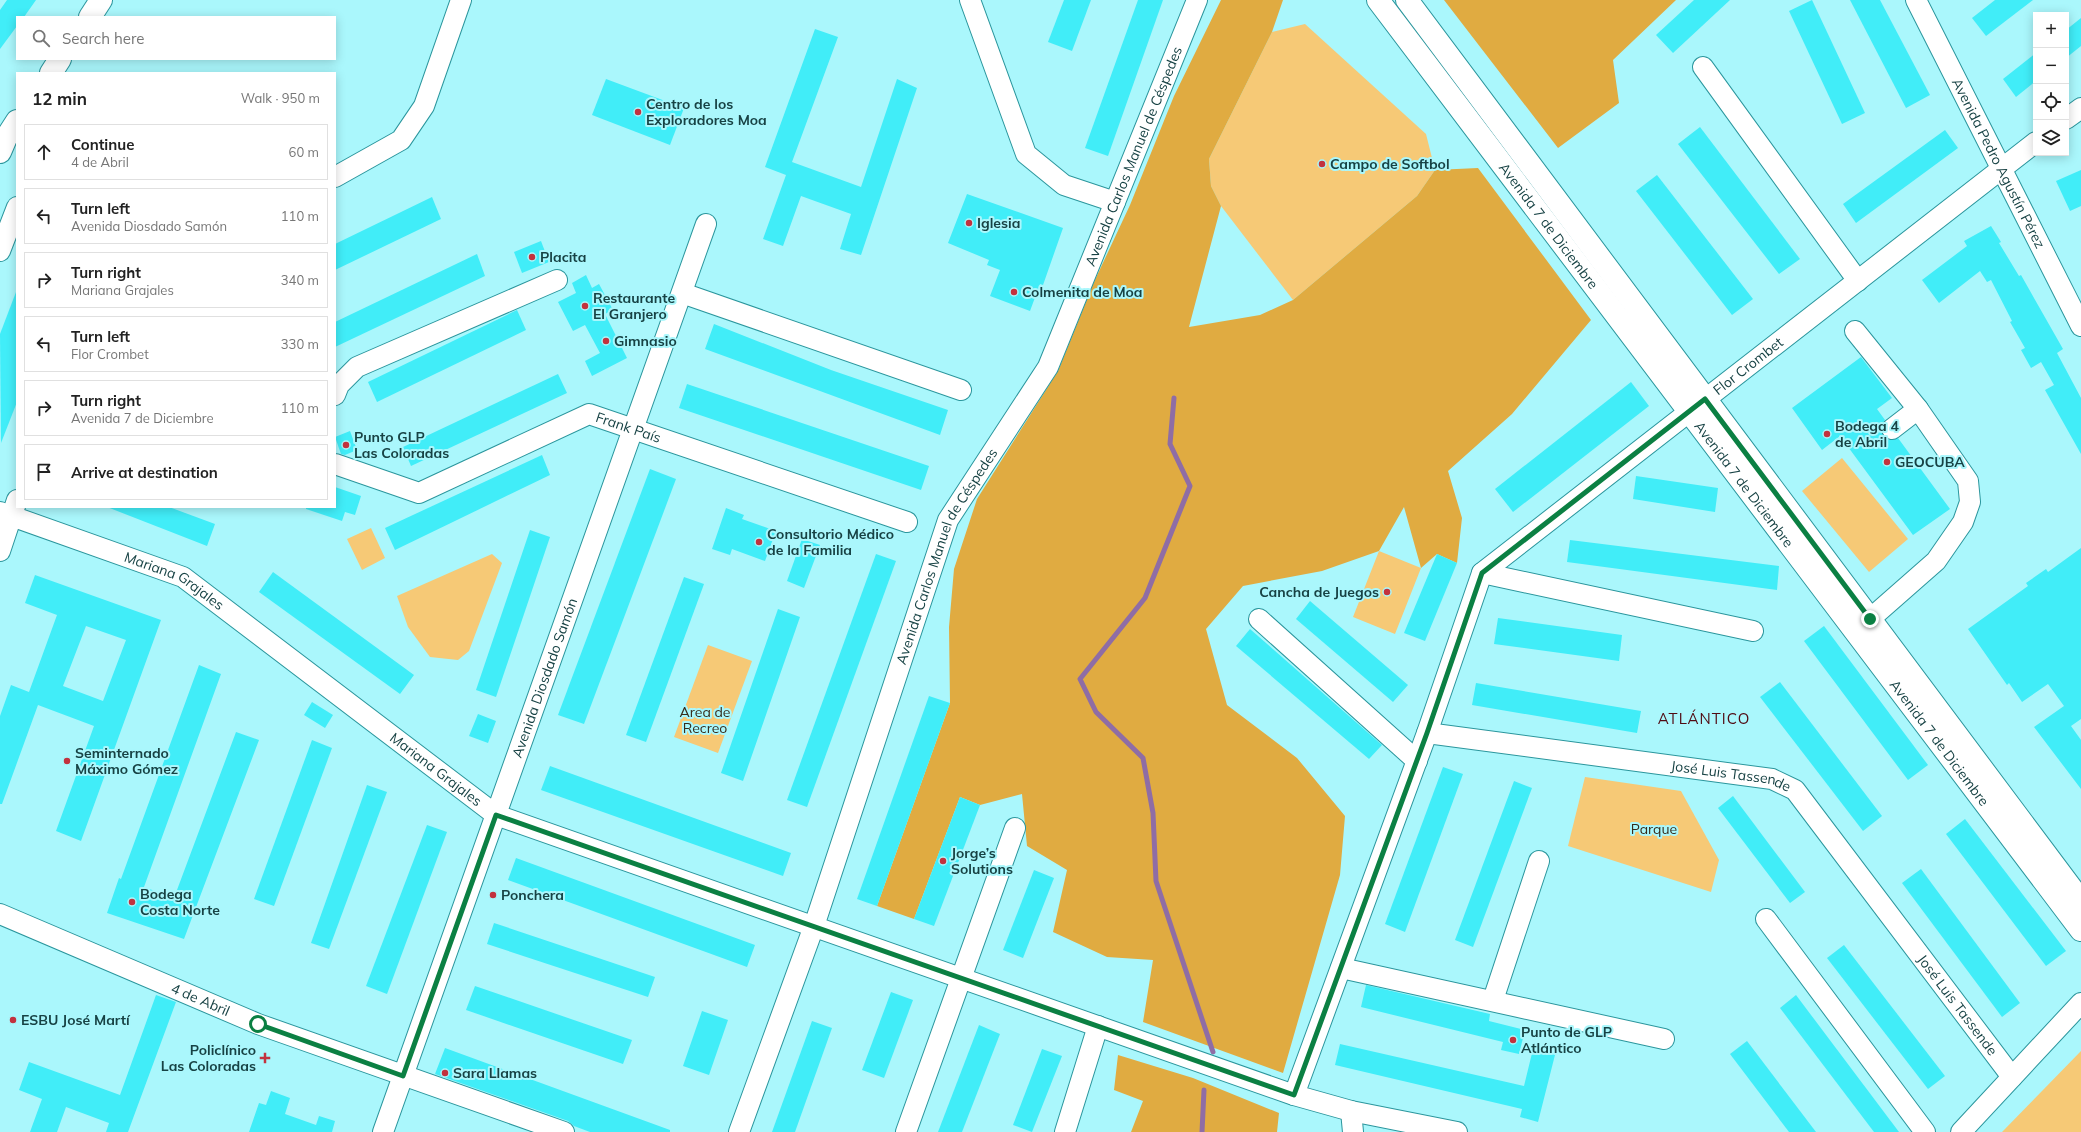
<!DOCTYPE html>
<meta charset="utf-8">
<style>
body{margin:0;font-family:Mulish,sans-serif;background:#f6f6f6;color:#222}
.controls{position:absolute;right:12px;top:12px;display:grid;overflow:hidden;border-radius:0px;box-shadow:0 2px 10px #0003}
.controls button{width:36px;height:36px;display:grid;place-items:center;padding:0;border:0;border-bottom:1px solid #e0e0e0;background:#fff;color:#222;font:20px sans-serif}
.stop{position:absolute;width:12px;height:12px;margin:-9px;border:3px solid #0b8043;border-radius:50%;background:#fff}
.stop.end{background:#0b8043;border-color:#fff;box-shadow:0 1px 4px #0008}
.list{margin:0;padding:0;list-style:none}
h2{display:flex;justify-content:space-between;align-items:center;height:52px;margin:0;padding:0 16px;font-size:17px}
h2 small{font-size:13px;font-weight:400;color:#767676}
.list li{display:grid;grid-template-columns:26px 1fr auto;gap:12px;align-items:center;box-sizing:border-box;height:56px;margin:0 8px 8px;padding:0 8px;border:1px solid #e0e0e0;border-radius:0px}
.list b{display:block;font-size:15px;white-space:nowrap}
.list p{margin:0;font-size:13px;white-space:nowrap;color:#767676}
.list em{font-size:13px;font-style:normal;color:#767676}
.icon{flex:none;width:22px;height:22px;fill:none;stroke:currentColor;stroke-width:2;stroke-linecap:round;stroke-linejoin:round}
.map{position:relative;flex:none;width:2081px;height:1132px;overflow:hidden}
.search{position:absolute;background:#fff;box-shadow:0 2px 10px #0003;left:16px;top:16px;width:320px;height:44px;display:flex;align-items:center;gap:10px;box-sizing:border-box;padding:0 14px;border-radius:0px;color:#767676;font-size:15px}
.panel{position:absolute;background:#fff;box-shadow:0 2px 10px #0003;left:16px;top:72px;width:320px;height:436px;border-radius:0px}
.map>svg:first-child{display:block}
</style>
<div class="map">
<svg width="2081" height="1132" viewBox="0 0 2081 1132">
<rect width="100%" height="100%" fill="#aaf7fc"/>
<g fill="#f6c976">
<path d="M1305 24 1426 134 1435 170 1417 196 1293 300 1221 206 1211 186 1209 159 1272 32Z"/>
<path d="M1842 458 1908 539 1869 572 1802 491Z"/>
<path d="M371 528 385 558 362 570 347 539Z"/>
<path d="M1379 551 1421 568 1395 634 1353 617Z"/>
<path d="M492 554 502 563 469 651 458 660 430 657 408 627 397 596Z"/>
<path d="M708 645 752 661 718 753 674 737Z"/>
<path d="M1585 777 1681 791 1719 860 1711 892 1568 846Z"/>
<path d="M2081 1051V1132H2002Z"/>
</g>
<g fill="#e0ab41">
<path d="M1221 0H1283L1272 32 1209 159 1211 186 1221 206 1189 327 1260 315 1293 300 1417 196 1435 170 1478 168 1591 320 1512 414 1448 471 1462 518 1457 563 1437 554 1421 568 1404 507 1379 551 1322 571 1243 586 1206 629 1227 705 1297 758 1345 816 1340 875 1283 1073 1143 1022 1153 960 1107 957 1053 932 1067 870 1027 846 1022 794 980 805 960 797 914 919 877 906 950 703 949 627 954 569 977 499 1058 371 1094 282 1130 205 1174 96Z"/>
<path d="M1444 0H1676L1613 60 1619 103 1558 148Z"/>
<path d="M1118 1055 1193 1078 1279 1113 1277 1132H1131L1143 1101 1114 1090Z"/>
</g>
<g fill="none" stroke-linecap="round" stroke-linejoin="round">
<g stroke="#8f6da5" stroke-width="5">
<path d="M1174 398 1170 444 1190 486 1145 598 1080 679 1096 712 1143 758 1153 813 1156 881 1213 1052"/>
<path d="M1202 1132 1204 1090"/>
</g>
</g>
<g fill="#41edf8" fill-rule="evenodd">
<path d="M7 0H36L24 17H17V26L0 49V10Z"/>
<path d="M1064 0H1091L1072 51 1048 42Z"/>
<path d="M1138 0H1163L1108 156 1085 148Z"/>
<path d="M1694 0H1730L1673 53 1656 35Z"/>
<path d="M1812 0 1865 113 1842 124 1789 11Z"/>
<path d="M1850 0H1880L1930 95 1906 108Z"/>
<path d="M1995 0H2033L1986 36 1972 18Z"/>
<path d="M2081 18V46L2066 58V30Z"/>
<path d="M815 29 838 37 792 162 861 187 897 79 917 88 861 255 840 249 851 214 801 196 783 246 763 239 786 175 765 167Z"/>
<path d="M2036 53V81L2016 97 2003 79Z"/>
<path d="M606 79 684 108 670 145 592 115Z"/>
<path d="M1700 127 1800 259 1779 274 1678 144Z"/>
<path d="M1945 130 1958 148 1856 223 1843 204Z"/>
<path d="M2081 170V206L2070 211 2056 181Z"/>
<path d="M1657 175 1753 299 1732 315 1636 191Z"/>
<path d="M967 194 1063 228 1043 285 1040 284 1030 311 990 296 1000 270 987 265 989 260 948 243Z"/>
<path d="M432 197 441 219 335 270V244Z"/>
<path d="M1991 226 2001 242 1999 243 2019 276 2021 275 2063 349 2057 353 2081 398V454L2045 390 2054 385 2041 362 2031 368 2021 350 2025 348 2010 322 2012 321 1991 280 1987 282 1980 271 1939 303 1922 280 1967 246 1964 241Z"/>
<path d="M541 241 549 262 522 273 514 252Z"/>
<path d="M477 254 485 276 335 347V322Z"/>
<path d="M586 275 592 288 599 284 613 310 605 314 627 358 592 376 585 361 600 353 585 325 573 331 558 302 576 293 572 283Z"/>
<path d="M16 292 17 402 1 443 0 334Z"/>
<path d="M517 310 526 330 377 402 368 382Z"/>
<path d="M714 324 831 370 948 410 940 435 705 349Z"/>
<path d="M1861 357 1892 398 1877 409 1885 420 1881 425 1883 436 1888 440 1898 438 1950 509 1913 535 1840 436 1822 450 1792 408Z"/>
<path d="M558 374 567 393 411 466 403 447Z"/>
<path d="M1631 382 1649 406 1513 512 1495 489Z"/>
<path d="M687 384 929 466 921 490 679 408Z"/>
<path d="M350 431 357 450 345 455 341 454 335 437Z"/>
<path d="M542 455 550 475 395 550 385 528Z"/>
<path d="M650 469 676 479 584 724 558 715Z"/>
<path d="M1636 476 1718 488 1715 512 1633 499Z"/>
<path d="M335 487 361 496 355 515 345 512 342 521 306 509V507H335Z"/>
<path d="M107 507H169L215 524 207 546Z"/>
<path d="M726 508 744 515 742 519 776 531 765 561 732 549 730 555 712 549Z"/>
<path d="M530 530 550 537 496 697 476 690Z"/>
<path d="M802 539 820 545 804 588 787 581Z"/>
<path d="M1570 540 1779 566 1777 590 1567 562Z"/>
<path d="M2081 548V719L2071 726 2081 740V789L2034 727 2064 706 2048 684 2022 702 2009 683 2007 685 1968 629 2028 586 2026 583 2046 569 2048 572Z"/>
<path d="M876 554 896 561 807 807 787 800Z"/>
<path d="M1437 554 1457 563 1425 641 1404 633Z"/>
<path d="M273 572 414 675 400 694 259 592Z"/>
<path d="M35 575 161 620 81 841 56 831 94 726 38 705 2 804H0V716L11 685 29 692 57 615 25 603ZM86 626 126 640 103 701 63 686Z"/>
<path d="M684 577 704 584 646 742 626 735Z"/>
<path d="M1310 601 1408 685 1393 702 1296 619Z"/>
<path d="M778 609 800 617 743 781 721 773Z"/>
<path d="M1498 618 1622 635 1619 661 1494 644Z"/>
<path d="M1824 626 1928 765 1908 780 1804 641Z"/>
<path d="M1250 629 1382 745 1369 759 1236 646Z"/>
<path d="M199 665 221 674 144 887 174 898 236 732 259 740 184 939 107 913 119 878 121 879Z"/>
<path d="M1780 682 1882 816 1863 831 1760 697Z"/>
<path d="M1476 683 1641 711 1637 733 1472 705Z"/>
<path d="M929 696 950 703 877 906 857 899Z"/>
<path d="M312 702 333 715 325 728 304 715Z"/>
<path d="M478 714 496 721 488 743 469 736Z"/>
<path d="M312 740 332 748 274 906 254 899Z"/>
<path d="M550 766 791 853 783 876 541 790Z"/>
<path d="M1443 767 1463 774 1405 932 1385 924Z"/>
<path d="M1514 781 1532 788 1473 947 1455 940Z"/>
<path d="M367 785 387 792 329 949 311 943Z"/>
<path d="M1733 796 1805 892 1790 903 1718 808Z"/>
<path d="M960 797 980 805 934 926 914 919Z"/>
<path d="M1965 819 2066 951 2046 966 1946 834Z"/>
<path d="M427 825 447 832 387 994 366 986Z"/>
<path d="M516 858 755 945 747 967 508 880Z"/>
<path d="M1921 869 2020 1003 2002 1017 1902 883Z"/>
<path d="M1034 870 1054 878 1023 958 1003 950Z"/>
<path d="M494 923 655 977 648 997 487 944Z"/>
<path d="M1844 945 1945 1076 1928 1089 1827 958Z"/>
<path d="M1366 985 1490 1014 1489 1021 1525 1030 1519 1054 1501 1050 1503 1042 1361 1007Z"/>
<path d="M475 986 632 1040 623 1064 466 1010Z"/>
<path d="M891 992 913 1000 884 1078 862 1070Z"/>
<path d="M156 995 176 1002 128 1132H106L109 1123 66 1107 57 1132H30L42 1099 19 1090 29 1062 120 1095Z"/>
<path d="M1796 995 1899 1132H1874L1780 1008Z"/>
<path d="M702 1011 728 1020 709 1075 683 1066Z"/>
<path d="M812 1021 832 1028 795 1132H772Z"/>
<path d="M979 1025 1000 1034 962 1132H938Z"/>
<path d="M1747 1041 1816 1132H1789L1730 1054Z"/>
<path d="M1340 1044 1524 1086 1534 1045 1556 1051 1538 1122 1520 1117 1522 1109 1335 1065Z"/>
<path d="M445 1048 670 1130V1132H590L574 1126 568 1121 435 1074Z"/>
<path d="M1042 1049 1062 1056 1032 1132 1013 1125Z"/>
<path d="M271 1091 290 1098 285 1114 316 1125 319 1116 335 1121 332 1132H249L259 1103 266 1105Z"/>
</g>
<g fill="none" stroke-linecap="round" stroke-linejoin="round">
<g stroke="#2b969d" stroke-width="22">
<g id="minor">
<path d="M970 0 1026 154 1064 185 1115 202"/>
<path id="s1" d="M1916 0 2081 326"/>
<path d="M1703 67 1858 281"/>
<path d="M2066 119 2081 108"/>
<path d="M335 177 401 140 424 106 461 0"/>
<path d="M0 251 17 207"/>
<path d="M682 293 961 390"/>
<path d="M1855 331 1918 409 1968 481 1970 502 1963 522 1936 561 1870 619"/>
<path d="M335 395 339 385 357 367 557 280"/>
<path d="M1892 429 1918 409"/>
<path id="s2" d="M335 464 419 493 589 414 907 522"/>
<path id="s3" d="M0 512 183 577 496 815 1294 1095 1351 1111 1457 1132"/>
<path d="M0 551 17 500"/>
<path d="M1482 573 1753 631"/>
<path d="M1259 619 1417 761"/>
<path id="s4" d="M1427 733 1772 779 1795 790 2012 1077"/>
<path id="s5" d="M0 914 258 1024 564 1132"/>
<path d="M1766 919 1925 1132"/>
<path d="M1341 968 1664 1039"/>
<path d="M1493 1000 1539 861"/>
<path id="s6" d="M1294 1095 1427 733 1482 573 2036 142"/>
<path d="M1351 1111 1353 1132"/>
<path id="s7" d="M383 1132 706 224"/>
<path id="s8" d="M739 1132 814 926 948 520 1048 367 1197 0"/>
<path d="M906 1132 1015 828"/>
<path d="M1065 1132 1098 1026"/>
<path d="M1961 1132 2081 1003"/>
</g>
</g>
<g stroke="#2b969d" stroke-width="24">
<g id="major">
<path id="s9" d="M1378 0 2081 930"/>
<path d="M1407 0 2081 901"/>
<path d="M90 17 101 0"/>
<path d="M51 73 60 59"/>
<path d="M0 152 6 138 17 121"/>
</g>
</g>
<use href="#minor" stroke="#fff" stroke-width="20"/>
<use href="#major" stroke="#fff" stroke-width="22"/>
</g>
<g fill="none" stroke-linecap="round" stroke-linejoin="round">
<path stroke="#0b8043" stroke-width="5" d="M258 1024 403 1076 496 815 1294 1095 1427 733 1482 573 1705 399 1870 619"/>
</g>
<g fill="#c2323e" stroke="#aaf7fc" stroke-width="1.5">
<circle cx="638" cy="112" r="4"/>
<circle cx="1322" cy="164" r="4"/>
<circle cx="969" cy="223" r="4"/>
<circle cx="532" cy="257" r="4"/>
<circle cx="1014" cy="292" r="4"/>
<circle cx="585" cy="306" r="4"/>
<circle cx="606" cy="341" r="4"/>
<circle cx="1827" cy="434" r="4"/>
<circle cx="346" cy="445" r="4"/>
<circle cx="1887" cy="462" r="4"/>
<circle cx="759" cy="542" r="4"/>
<circle cx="1387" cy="592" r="4"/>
<circle cx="67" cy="761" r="4"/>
<circle cx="943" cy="861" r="4"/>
<circle cx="493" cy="895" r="4"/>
<circle cx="132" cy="902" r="4"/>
<circle cx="13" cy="1020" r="4"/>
<circle cx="1513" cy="1040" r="4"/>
<path d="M263 1052h4v4h4v4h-4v4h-4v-4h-4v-4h4z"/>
<circle cx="445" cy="1073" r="4"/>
</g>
<g text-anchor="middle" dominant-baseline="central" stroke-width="4" stroke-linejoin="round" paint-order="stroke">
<g font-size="14" font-weight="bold" fill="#174244" stroke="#aaf7fc" text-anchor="start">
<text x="646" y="104">Centro de los<tspan x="646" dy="16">Exploradores Moa</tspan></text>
<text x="1330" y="164">Campo de Softbol</text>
<text x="977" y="223">Iglesia</text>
<text x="540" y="257">Placita</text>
<text x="1022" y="292">Colmenita de Moa</text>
<text x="593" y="298">Restaurante<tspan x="593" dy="16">El Granjero</tspan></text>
<text x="614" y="341">Gimnasio</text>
<text x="1835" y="426">Bodega 4<tspan x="1835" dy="16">de Abril</tspan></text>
<text x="354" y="437">Punto GLP<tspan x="354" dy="16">Las Coloradas</tspan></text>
<text x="1895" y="462">GEOCUBA</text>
<text x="767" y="534">Consultorio Médico<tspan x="767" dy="16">de la Familia</tspan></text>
<text x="1379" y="592" text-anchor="end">Cancha de Juegos</text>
<text x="75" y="753">Seminternado<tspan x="75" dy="16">Máximo Gómez</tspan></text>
<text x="951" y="853">Jorge’s<tspan x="951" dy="16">Solutions</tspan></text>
<text x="140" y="894">Bodega<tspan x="140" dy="16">Costa Norte</tspan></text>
<text x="501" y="895">Ponchera</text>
<text x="21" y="1020">ESBU José Martí</text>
<text x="1521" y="1032">Punto de GLP<tspan x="1521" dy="16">Atlántico</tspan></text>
<text x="256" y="1050" text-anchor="end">Policlínico<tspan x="256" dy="16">Las Coloradas</tspan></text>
<text x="453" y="1073">Sara Llamas</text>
</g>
<g font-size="14" fill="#174244" stroke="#aaf7fc">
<text stroke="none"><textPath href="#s8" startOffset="1057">Avenida Carlos Manuel de Céspedes</textPath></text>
<text stroke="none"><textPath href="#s1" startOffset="183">Avenida Pedro Agustín Pérez</textPath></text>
<text stroke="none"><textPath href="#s9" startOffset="283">Avenida 7 de Diciembre</textPath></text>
<text stroke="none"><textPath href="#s6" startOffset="892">Flor Crombet</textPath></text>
<text stroke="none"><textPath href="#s2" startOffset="318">Frank País</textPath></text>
<text stroke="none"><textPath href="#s9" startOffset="607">Avenida 7 de Diciembre</textPath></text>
<text stroke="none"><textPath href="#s8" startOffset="613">Avenida Carlos Manuel de Céspedes</textPath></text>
<text stroke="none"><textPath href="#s3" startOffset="188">Mariana Grajales</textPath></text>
<text stroke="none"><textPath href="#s7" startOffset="482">Avenida Diosdado Samón</textPath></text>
<text stroke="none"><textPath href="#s9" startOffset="931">Avenida 7 de Diciembre</textPath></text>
<text stroke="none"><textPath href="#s3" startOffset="512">Mariana Grajales</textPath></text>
<text stroke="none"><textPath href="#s4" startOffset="307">José Luis Tassende</textPath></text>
<text stroke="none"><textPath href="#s5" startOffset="218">4 de Abril</textPath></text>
<text stroke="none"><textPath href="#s4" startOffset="643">José Luis Tassende</textPath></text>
</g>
<g font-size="14" fill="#372c1b" stroke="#aaf7fc">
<text x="705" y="712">Area de<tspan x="705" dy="16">Recreo</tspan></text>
<text x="1654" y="829">Parque</text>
</g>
<g font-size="15" letter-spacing="1" fill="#500a12" stroke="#aaf7fc">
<text x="1704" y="718">ATLÁNTICO</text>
</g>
</g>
</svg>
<div class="controls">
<button>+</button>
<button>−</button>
<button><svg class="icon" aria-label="locate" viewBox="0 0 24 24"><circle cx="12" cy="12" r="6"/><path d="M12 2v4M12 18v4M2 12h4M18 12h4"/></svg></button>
<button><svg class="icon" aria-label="layers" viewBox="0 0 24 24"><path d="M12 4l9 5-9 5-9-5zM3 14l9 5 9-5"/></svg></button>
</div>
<div class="stop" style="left:258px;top:1024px"></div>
<div class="stop end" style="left:1870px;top:619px"></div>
<div class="search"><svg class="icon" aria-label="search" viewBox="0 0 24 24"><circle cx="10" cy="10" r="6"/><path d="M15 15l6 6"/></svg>Search here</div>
<section class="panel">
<h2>12 min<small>Walk · 950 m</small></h2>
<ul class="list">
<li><svg class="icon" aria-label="ahead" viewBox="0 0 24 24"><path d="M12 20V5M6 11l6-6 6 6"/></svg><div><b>Continue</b><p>4 de Abril</p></div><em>60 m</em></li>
<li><svg class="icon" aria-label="left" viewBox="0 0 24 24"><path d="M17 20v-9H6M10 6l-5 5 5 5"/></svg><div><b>Turn left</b><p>Avenida Diosdado Samón</p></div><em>110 m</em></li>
<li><svg class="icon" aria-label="right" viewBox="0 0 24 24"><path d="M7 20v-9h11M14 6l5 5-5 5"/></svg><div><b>Turn right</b><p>Mariana Grajales</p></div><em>340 m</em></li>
<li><svg class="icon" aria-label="left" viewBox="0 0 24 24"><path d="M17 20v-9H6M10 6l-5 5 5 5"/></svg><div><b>Turn left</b><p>Flor Crombet</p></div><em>330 m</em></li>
<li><svg class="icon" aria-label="right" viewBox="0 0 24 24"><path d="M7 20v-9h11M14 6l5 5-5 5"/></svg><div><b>Turn right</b><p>Avenida 7 de Diciembre</p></div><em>110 m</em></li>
<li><svg class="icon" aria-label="arrive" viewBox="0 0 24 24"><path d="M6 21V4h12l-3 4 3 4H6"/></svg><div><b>Arrive at destination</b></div></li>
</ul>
</section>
</div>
